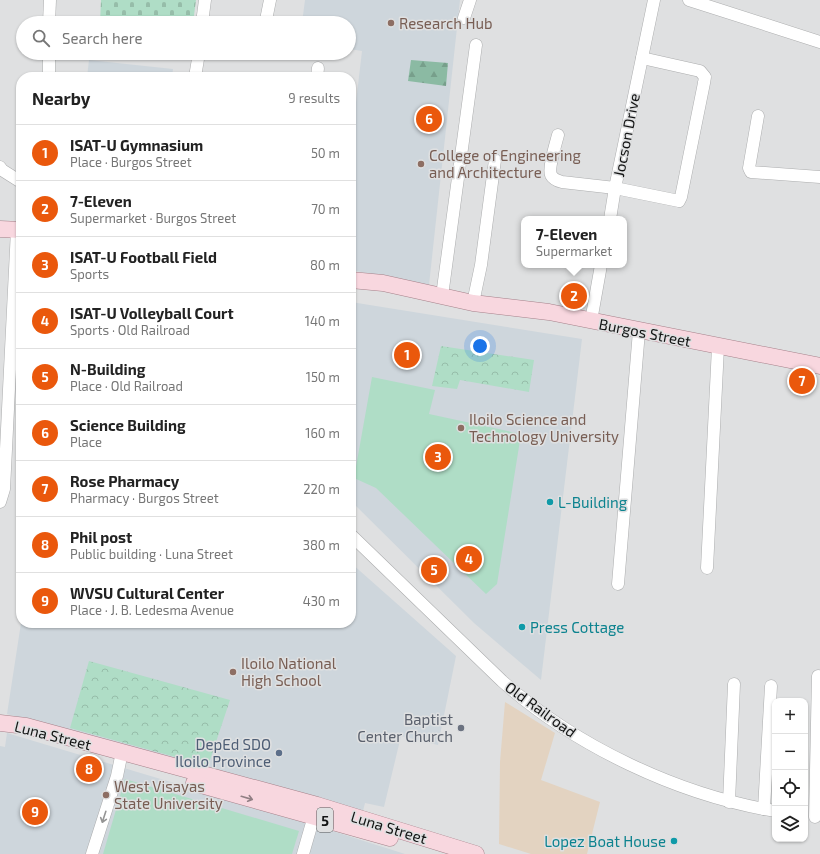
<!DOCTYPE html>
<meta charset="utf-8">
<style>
body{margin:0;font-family:"Exo 2",sans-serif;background:#f6f6f6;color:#222}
.controls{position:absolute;right:12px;bottom:12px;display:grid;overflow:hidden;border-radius:8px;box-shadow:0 1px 3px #0004}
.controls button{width:36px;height:36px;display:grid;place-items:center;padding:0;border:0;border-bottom:1px solid #e0e0e0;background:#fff;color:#222;font:20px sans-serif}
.you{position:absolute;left:480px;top:346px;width:14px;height:14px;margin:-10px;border:3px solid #fff;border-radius:50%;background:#1a73e8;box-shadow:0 0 0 6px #1a73e833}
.badge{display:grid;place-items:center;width:26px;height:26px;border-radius:50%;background:#ea580c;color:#fff;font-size:13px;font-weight:700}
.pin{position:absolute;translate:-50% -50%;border:2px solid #fff;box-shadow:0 1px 4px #0006}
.popup{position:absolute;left:521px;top:216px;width:106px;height:52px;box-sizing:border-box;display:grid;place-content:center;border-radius:8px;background:#fff;filter:drop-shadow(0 1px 3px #0005);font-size:13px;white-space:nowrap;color:#767676}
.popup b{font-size:15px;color:#222}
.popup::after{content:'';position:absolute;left:50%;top:100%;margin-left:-8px;border:8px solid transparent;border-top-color:#fff}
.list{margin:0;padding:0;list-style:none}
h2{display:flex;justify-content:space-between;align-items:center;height:52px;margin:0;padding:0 16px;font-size:17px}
h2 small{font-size:13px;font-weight:400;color:#767676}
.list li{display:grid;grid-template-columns:26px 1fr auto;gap:12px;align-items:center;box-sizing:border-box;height:56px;padding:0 16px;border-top:1px solid #e0e0e0}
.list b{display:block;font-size:15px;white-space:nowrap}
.list p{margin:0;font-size:13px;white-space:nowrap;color:#767676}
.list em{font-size:13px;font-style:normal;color:#767676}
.icon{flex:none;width:22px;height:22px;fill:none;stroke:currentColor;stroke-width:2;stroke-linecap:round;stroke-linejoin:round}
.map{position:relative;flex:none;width:820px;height:854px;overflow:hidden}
.search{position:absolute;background:#fff;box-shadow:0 1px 3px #0004;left:16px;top:16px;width:340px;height:44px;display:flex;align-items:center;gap:10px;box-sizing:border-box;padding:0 14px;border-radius:22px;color:#767676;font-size:15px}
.panel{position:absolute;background:#fff;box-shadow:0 1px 3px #0004;left:16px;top:72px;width:340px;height:556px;border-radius:16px}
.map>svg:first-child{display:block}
</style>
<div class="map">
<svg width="820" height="854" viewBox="0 0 820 854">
<defs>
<pattern id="forest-firs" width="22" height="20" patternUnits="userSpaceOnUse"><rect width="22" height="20" fill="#8bbaa3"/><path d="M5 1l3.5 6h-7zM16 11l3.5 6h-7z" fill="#779f8b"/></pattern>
<pattern id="cemetery-stones" width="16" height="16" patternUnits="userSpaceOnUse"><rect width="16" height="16" fill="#afddc6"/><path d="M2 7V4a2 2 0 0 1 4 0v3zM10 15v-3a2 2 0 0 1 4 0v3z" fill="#96bda9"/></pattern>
<pattern id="park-crowns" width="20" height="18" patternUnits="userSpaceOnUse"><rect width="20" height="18" fill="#afddc6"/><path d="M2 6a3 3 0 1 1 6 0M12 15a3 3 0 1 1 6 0" fill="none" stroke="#96bda9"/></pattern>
</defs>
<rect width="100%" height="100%" fill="#dfe0e1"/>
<path fill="#e3d3c1" d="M505 702 555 733 541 780 600 802 587 854H531L499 844 500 762Z"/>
<g fill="#ced6dc">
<path d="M305 0H460L429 285 351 270V145L362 51 349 49V23H302Z"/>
<path d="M89 60 173 69 172 77H87Z"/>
<path d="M351 302 582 339 541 680 474 623 351 501Z"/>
<path d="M351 563 456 656 438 745 401 736 384 807 365 803 363 811 7 714 21 623H351Z"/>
<path d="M7 733 304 822 405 854H0V746L5 747Z"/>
</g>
<path fill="url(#forest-firs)" d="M411 60 448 63 446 86 408 81Z"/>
<path fill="url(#cemetery-stones)" d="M101 0H196L193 23H100Z"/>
<g fill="url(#park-crowns)">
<path d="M441 346 534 360 529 392 460 380 457 389 432 386Z"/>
<path d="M89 661 230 700 208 766 70 728Z"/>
</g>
<g fill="#afddc6">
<path d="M372 377 435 390 429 414 521 434 497 584 486 594 376 488 354 478Z"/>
<path d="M125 779 299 831 292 854H103Z"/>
</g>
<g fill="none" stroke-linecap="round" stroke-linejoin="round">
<g stroke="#acadae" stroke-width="13">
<g id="minor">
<path d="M689 0 820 42"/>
<path d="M464 18 470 0"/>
<path d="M266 20 270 0"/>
<path d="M49 23 50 0"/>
<path d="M202 23 205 0"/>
<path d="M49 77V53"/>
<path d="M195 77 199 53"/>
<path d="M317 77 318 68"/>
<path d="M758 116 749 168 751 172 820 177"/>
<path d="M558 135C556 143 548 168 551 175 553 179 558 181 562 182L615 188 654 0"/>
<path d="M0 167 2 170 21 182"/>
<path d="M610 219 615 188 679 201 681 197 704 83 705 77 700 71 642 58"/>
<path d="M442 296 476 45"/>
<path d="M473 303 481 265 495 160"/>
<path d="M591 321 601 265"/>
<path d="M0 502 4 489 17 230"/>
<path d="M351 535 502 681C575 746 678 795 775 811"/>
<path d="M707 568 718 347"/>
<path d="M618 584 639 331"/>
<path d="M729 802 734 684"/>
<path d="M764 809 771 686"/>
<path d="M815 817 818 676"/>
<path d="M92 854 117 776 122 752"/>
<path d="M303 854 316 809"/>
</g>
</g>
<g stroke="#a5818a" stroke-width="17">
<g id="major">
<path d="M0 229 21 230"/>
<path d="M351 280 383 283 473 303 549 312 820 366"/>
<path d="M0 723 26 726 317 805 476 854"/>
<path d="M194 783 390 838"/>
</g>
</g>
<use href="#minor" stroke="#fff" stroke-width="12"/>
<use href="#major" stroke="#f8d7df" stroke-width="16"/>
</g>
<defs><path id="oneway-shaft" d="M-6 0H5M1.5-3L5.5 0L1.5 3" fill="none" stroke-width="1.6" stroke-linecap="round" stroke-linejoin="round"/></defs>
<use stroke="#917f84" href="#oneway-shaft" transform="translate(247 798) rotate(16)"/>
<use stroke="#959595" href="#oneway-shaft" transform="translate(104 817) rotate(108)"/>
<g fill="#8d6e63" stroke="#dfe0e1" stroke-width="1.5">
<circle cx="391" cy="23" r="4"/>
<circle cx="421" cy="164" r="4"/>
<circle cx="461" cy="428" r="4"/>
<circle cx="233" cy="672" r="4"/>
<circle cx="106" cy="795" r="4"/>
</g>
<g fill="#0f9aa8" stroke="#dfe0e1" stroke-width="1.5">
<circle cx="550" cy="502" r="4"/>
<circle cx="522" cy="627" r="4"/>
<circle cx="674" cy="841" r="4"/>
</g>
<circle fill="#6b7280" stroke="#dfe0e1" stroke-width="1.5" cx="461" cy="728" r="4"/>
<circle fill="#5c6f8a" stroke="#dfe0e1" stroke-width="1.5" cx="279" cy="753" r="4"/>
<g text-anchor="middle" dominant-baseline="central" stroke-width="3" stroke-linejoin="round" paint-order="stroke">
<rect fill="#dfe0e1" stroke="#505152" stroke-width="1" x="317" y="808" width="16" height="24" rx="3"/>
<g font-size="14" font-weight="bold" fill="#131414">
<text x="325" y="820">5</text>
</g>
<g font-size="15" fill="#785e54" stroke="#dfe0e1" text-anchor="start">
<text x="399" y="23">Research Hub</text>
<text x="429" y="155">College of Engineering<tspan x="429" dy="17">and Architecture</tspan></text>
<text x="469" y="419">Iloilo Science and<tspan x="469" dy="17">Technology University</tspan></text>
<text x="241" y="663">Iloilo National<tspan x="241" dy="17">High School</tspan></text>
<text x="114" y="786">West Visayas<tspan x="114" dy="17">State University</tspan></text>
</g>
<g font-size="15" fill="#131414" stroke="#dfe0e1">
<text transform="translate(626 135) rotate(-79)">Jocson Drive</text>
<text transform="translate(645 332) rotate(11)">Burgos Street</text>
<text transform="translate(541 709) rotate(36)">Old Railroad</text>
<text transform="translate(53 735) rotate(14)">Luna Street</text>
<text transform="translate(389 827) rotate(17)">Luna Street</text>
</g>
<g font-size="15" fill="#0d838f" stroke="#dfe0e1" text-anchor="start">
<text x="558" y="502">L-Building</text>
<text x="530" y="627">Press Cottage</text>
<text x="666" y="841" text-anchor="end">Lopez Boat House</text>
</g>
<g font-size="15" fill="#5b616d" stroke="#dfe0e1" text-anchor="end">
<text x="453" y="719">Baptist<tspan x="453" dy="17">Center Church</tspan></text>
</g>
<g font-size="15" fill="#4e5e75" stroke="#dfe0e1" text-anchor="end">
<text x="271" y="744">DepEd SDO<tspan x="271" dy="17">Iloilo Province</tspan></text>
</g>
</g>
</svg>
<div class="controls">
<button>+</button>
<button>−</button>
<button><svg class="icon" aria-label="locate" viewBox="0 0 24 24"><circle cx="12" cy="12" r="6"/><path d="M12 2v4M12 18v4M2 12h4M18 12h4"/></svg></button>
<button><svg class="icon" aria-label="layers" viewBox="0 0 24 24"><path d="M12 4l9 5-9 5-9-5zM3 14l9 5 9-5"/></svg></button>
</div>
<div class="you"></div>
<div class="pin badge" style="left:407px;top:355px">1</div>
<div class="pin badge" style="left:574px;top:296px">2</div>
<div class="popup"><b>7-Eleven</b>Supermarket</div>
<div class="pin badge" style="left:438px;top:457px">3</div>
<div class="pin badge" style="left:469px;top:559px">4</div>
<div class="pin badge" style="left:434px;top:570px">5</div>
<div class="pin badge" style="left:429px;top:119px">6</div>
<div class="pin badge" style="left:802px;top:381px">7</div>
<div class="pin badge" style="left:89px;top:769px">8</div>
<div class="pin badge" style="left:35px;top:812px">9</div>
<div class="search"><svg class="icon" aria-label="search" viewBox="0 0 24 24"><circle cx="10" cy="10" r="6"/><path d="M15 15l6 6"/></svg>Search here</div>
<section class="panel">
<h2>Nearby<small>9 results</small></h2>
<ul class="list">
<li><span class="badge">1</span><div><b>ISAT-U Gymnasium</b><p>Place · Burgos Street</p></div><em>50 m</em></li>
<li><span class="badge">2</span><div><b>7-Eleven</b><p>Supermarket · Burgos Street</p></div><em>70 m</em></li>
<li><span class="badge">3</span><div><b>ISAT-U Football Field</b><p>Sports</p></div><em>80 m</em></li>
<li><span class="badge">4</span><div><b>ISAT-U Volleyball Court</b><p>Sports · Old Railroad</p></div><em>140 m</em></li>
<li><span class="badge">5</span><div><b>N-Building</b><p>Place · Old Railroad</p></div><em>150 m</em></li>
<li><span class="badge">6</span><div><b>Science Building</b><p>Place</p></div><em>160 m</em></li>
<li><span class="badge">7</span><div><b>Rose Pharmacy</b><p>Pharmacy · Burgos Street</p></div><em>220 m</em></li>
<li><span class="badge">8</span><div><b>Phil post</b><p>Public building · Luna Street</p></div><em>380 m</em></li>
<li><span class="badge">9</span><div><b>WVSU Cultural Center</b><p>Place · J. B. Ledesma Avenue</p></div><em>430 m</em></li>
</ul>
</section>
</div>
